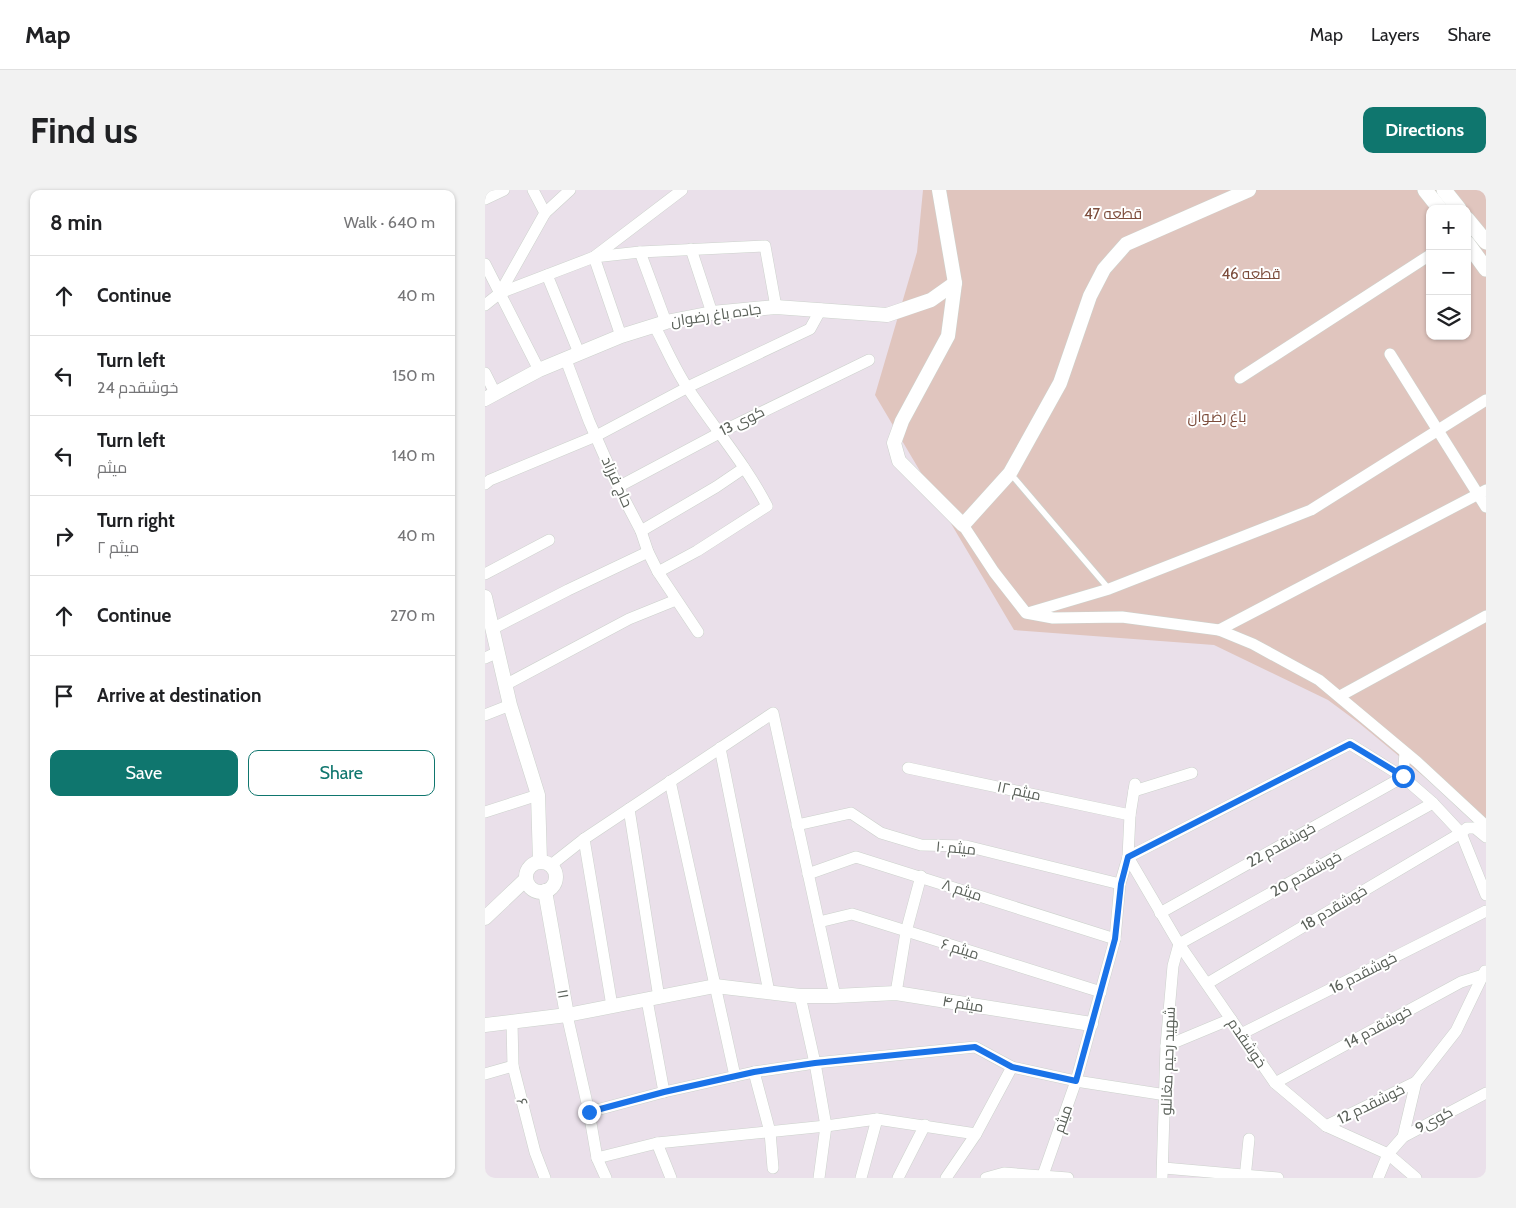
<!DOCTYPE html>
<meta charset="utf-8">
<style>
body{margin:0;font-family:Cabin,Cairo,sans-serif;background:#f2f2f2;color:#202124}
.controls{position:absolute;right:15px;top:15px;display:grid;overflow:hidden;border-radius:10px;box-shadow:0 1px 4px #0004}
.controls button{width:45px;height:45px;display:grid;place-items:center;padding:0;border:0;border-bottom:1px solid #e0e0e0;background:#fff;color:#202124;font:25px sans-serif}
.stop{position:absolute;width:15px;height:15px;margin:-11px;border:4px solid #1a73e8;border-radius:50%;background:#fff}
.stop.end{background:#1a73e8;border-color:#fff;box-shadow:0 1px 5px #0008}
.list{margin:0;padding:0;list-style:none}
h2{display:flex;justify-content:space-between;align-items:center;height:65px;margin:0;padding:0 20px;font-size:21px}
h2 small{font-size:16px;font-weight:400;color:#757577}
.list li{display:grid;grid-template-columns:32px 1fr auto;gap:15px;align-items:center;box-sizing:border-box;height:80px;padding:0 20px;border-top:1px solid #e0e0e0}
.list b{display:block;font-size:19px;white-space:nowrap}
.list p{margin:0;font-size:16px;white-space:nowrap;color:#757577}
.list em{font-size:16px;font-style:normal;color:#757577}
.actions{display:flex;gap:10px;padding:15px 20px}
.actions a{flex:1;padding:11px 0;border:1px solid #0f766e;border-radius:10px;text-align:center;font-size:18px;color:#0f766e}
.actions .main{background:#0f766e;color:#fff}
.icon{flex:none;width:28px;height:28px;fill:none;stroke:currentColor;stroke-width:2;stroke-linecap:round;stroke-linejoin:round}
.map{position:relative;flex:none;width:1001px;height:988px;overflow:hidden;border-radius:10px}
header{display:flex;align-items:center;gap:30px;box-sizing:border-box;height:70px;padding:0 25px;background:#fff;border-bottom:1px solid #e0e0e0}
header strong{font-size:24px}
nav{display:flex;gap:28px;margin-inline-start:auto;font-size:18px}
.intro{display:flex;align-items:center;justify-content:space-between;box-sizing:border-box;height:120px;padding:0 30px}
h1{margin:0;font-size:35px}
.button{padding:12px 22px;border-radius:10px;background:#0f766e;color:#fff;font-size:18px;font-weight:700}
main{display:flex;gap:30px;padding:0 30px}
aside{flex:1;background:#fff;border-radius:10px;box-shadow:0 1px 4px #0004}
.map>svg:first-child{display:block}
</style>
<header>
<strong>Map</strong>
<nav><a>Map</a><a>Layers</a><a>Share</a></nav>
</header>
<div class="intro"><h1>Find us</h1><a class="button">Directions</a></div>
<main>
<aside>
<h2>8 min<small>Walk · 640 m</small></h2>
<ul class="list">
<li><svg class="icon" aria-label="ahead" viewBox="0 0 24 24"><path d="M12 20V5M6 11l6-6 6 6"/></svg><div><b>Continue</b></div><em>40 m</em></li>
<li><svg class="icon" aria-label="left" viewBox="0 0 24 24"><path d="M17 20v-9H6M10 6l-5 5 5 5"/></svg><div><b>Turn left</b><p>خوشقدم 24</p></div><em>150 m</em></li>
<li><svg class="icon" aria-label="left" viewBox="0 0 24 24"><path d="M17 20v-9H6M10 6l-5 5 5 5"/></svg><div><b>Turn left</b><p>میثم</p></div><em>140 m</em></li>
<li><svg class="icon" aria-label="right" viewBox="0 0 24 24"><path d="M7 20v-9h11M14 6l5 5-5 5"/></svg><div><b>Turn right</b><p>۲ میثم</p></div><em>40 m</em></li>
<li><svg class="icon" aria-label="ahead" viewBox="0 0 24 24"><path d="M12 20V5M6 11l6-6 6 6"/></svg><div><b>Continue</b></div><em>270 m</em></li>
<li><svg class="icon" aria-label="arrive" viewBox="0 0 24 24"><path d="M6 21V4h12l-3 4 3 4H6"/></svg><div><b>Arrive at destination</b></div></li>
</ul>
<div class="actions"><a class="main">Save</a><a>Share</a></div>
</aside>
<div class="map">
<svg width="1001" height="988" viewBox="0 0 1001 988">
<rect width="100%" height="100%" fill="#eae0ea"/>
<path fill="#e0c5be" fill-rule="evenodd" d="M438 0H1001V638L874 533 843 510 729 455 529 440 390 205 432 62ZM945 19H982V146H945Z"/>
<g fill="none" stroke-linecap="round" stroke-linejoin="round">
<g stroke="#ccd2cc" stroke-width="7">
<path id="service" d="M525 283 624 399"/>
</g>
<g stroke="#ccd2cc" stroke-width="12">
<g id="minor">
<path d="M48 0 60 23"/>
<path d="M0 9 19 0"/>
<path d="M206 59 227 123"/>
<path d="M155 62 181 132"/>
<path d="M0 74 54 180"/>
<path d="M62 85 94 163"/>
<path d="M15 103 109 67 155 62 280 56 291 117"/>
<path d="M0 115 15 103 60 23 85 0"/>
<path d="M169 135C181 157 190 180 204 200 230 239 261 275 282 316L212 361 173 382"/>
<path d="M136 146 109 67 197 0"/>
<path d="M905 164 1001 317"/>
<path d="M81 170 104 231 133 297 156 341 163 362 173 382 213 442"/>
<path d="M0 183 10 203"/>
<path d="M755 188 945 65"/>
<path d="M0 294 5 290 111 246 207 195 325 139 336 119"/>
<path d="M133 297 240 240 384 170"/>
<path d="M478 335 509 382 541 423 568 428 637 427 734 440 768 454 834 490 932 572 1001 636"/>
<path d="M156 341 231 297 259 278"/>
<path d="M0 384 64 350"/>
<path d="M543 423 624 399 826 320 1001 210"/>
<path d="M7 439 83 400 163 362"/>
<path d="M734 440 1001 300"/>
<path d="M0 468 13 462"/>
<path d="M20 495 144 429 191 410"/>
<path d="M855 506 1001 426"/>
<path d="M0 525 25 515"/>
<path d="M235 558 284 802"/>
<path d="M423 578 645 625"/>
<path d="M185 591 250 886"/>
<path d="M649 601 707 583"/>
<path d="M144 619 174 808"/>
<path d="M0 622 53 605"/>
<path d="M312 635 366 623 396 643 436 655 481 656 635 694"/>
<path d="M99 649 127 816"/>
<path d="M643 667 694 754 790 893 841 936 903 964 931 988"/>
<path d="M643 667 865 554 918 587 920 563"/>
<path d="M66 675 99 649 288 523 350 806"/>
<path d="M323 684 371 667 630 749"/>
<path d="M675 723 918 587 948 613 976 643 1001 705"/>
<path d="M334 732 367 724 616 802"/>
<path d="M723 793 976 643 982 638H990L1001 647"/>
<path d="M411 803 421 742 436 686"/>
<path d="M315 806 330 873 341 936 334 988"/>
<path d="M162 810 179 902"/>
<path d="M82 825 104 922 112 968 121 988"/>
<path d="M27 833 28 876 50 962 60 988"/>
<path d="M756 844 1001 721"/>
<path d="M681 856 746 829"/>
<path d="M269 882 285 942 288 978"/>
<path d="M0 884 28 876"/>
<path d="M790 893 976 792 998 785"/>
<path d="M104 922 179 902 269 882 330 873 490 857 527 877 591 891 681 905"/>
<path d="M841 936 931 892"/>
<path d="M918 947 931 892 971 841 1000 781"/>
<path d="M172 953 341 936 392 929 491 944"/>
<path d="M112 968 172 953 186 988"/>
<path d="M679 978 793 988"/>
<path d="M558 985 591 891 630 749 635 694 643 667 645 625 650 594"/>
<path d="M376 988 392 929"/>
<path d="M413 988 440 935"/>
<path d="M461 988 491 944 527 877"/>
<path d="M501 988 519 983 583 988"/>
<path d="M677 988 681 856 688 776 694 754 948 613"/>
<path d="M760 988 764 949"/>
<path d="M893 988 903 964 918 947 1001 903"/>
</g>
</g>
<g stroke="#ccd2cc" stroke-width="15">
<g id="tertiary">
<path d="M454 0 470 93 463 146 417 231 409 253 414 271 478 335 525 283 575 193 605 106 619 79 641 54 764 0"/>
<path d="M0 209 54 180 136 146 181 132 227 123 291 117 402 125 446 110 470 93"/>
<path d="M0 407 25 515 53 605 55 671"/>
<circle cx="56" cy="687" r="15"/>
<path d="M0 728 41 689"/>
<path d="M82 825 230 796 315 806H350L411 803 606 834"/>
<path d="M0 835 82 825 60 701"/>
</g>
</g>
<g stroke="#ccd2cb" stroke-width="16">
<g id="secondary">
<path d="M940 0 955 19"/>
<path d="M959 0 974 19"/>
<path d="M982 29 1001 52"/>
<path d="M982 53 1001 79"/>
</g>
</g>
<use href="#service" stroke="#fff" stroke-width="5.5"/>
<use href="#minor" stroke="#fff" stroke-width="11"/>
<use href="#tertiary" stroke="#fff" stroke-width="14"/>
<use href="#secondary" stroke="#fff" stroke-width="15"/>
</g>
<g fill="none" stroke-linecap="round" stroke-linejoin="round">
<path stroke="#1a73e8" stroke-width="6" d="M104 922 179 902 269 882 330 873 490 857 527 877 591 891 630 749 636 694 643 667 865 554 918 586"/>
</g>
<g text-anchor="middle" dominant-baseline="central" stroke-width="4" stroke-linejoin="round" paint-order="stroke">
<g font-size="15" fill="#7c4c3b" stroke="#fff">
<text x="628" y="24">قطعه 47</text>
<text x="766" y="84">قطعه 46</text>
<text x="732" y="227">باغ رضوان</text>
</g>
<g font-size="15" fill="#5a6059" stroke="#fff">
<text transform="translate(231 125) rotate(-8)">جاده باغ رضوان</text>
<text transform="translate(257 231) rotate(-26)">کوی 13</text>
<text transform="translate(132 292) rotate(65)">حاج فرزاد</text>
<text transform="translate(534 601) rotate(12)">۱۲ میثم</text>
<text transform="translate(796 655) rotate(-29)">خوشقدم 22</text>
<text transform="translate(471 658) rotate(5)">۱۰ میثم</text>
<text transform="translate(821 684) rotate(-29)">خوشقدم 20</text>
<text transform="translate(477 700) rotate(18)">۸ میثم</text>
<text transform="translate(849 718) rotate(-31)">خوشقدم 18</text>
<text transform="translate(475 759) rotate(17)">۶ میثم</text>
<text transform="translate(878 783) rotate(-27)">خوشقدم 16</text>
<text transform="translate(78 804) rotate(80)">۱۱</text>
<text transform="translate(478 814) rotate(9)">۴ میثم</text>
<text transform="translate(893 837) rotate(-28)">خوشقدم 14</text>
<text transform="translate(762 853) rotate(56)">خوشقدم</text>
<text transform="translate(683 871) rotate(-88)">شهید رحیم مغانلو</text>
<text transform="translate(37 912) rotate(75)">۶</text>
<text transform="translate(886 914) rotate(-26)">خوشقدم 12</text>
<text transform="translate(578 929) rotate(-71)">میثم</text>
<text transform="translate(949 930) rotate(-28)">کوی9</text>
</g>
</g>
</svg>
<div class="controls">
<button>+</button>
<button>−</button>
<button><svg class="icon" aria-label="layers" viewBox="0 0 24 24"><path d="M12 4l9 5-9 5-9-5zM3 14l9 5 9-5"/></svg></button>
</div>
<div class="stop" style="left:918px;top:586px"></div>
<div class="stop end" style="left:104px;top:922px"></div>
</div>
</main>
